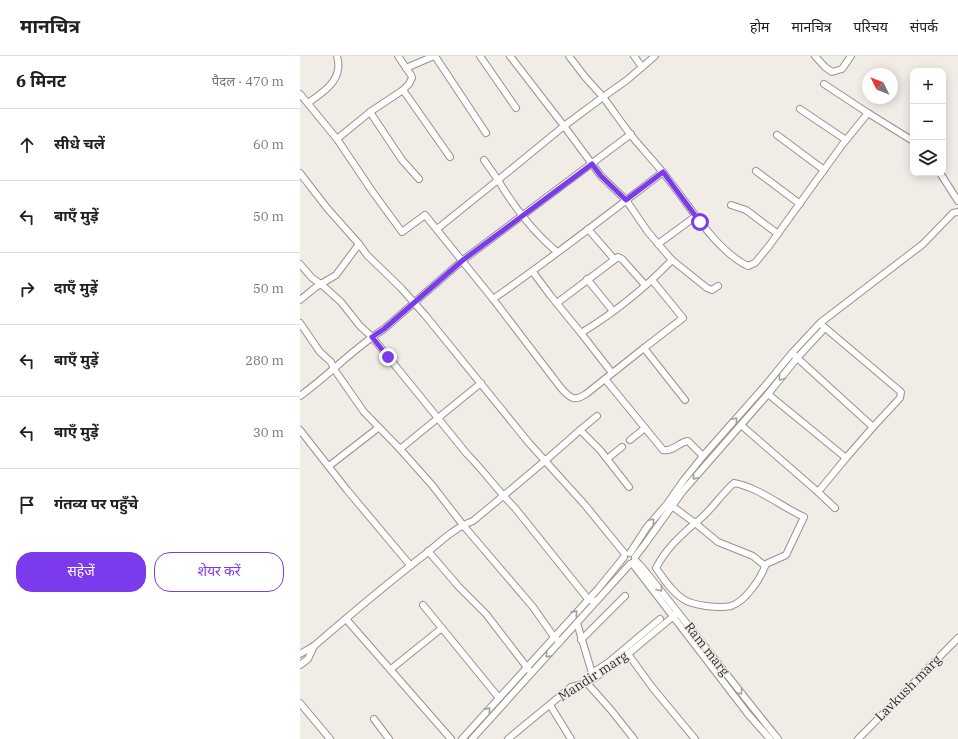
<!DOCTYPE html>
<html lang="hi">
<meta charset="utf-8">
<style>
body{margin:0;font-family:"IBM Plex Serif","Noto Sans Devanagari",serif;background:#f2f2f2;color:#202124}
.controls{position:absolute;right:12px;top:12px;display:grid;overflow:hidden;border-radius:8px;box-shadow:0 2px 10px #0003}
.controls button{width:36px;height:36px;display:grid;place-items:center;padding:0;border:0;border-bottom:1px solid #e0e0e0;background:#fff;color:#202124;font:20px sans-serif}
.compass{position:absolute;left:562px;top:12px;width:36px;height:36px;border-radius:50%;background:#fff;box-shadow:0 2px 10px #0003;rotate:312deg}
.stop{position:absolute;width:12px;height:12px;margin:-9px;border:3px solid #7c3aed;border-radius:50%;background:#fff}
.stop.end{background:#7c3aed;border-color:#fff;box-shadow:0 1px 4px #0008}
.list{margin:0;padding:0;list-style:none}
h2{display:flex;justify-content:space-between;align-items:center;height:52px;margin:0;padding:0 16px;font-size:17px}
h2 small{font-size:13px;font-weight:400;color:#757577}
.list li{display:grid;grid-template-columns:26px 1fr auto;gap:12px;align-items:center;box-sizing:border-box;height:72px;padding:0 16px;border-top:1px solid #e0e0e0}
.list b{display:block;font-size:15px;white-space:nowrap}
.list em{font-size:13px;font-style:normal;color:#757577}
.actions{display:flex;gap:8px;padding:12px 16px}
.actions a{flex:1;padding:9px 0;border:1px solid #7c3aed;border-radius:16px;text-align:center;font-size:14px;color:#7c3aed}
.actions .main{background:#7c3aed;color:#fff}
.icon{flex:none;width:22px;height:22px;fill:none;stroke:currentColor;stroke-width:2;stroke-linecap:round;stroke-linejoin:round}
.map{position:relative;flex:none;width:658px;height:683px;overflow:hidden}
header{display:flex;align-items:center;gap:24px;box-sizing:border-box;height:56px;padding:0 20px;background:#fff;border-bottom:1px solid #e0e0e0}
header strong{font-size:19px}
nav{display:flex;gap:22px;margin-inline-start:auto;font-size:14px}
main{display:flex}
aside{flex:1;background:#fff}
.map>svg:first-child{display:block}
</style>
<header>
<strong>मानचित्र</strong>
<nav><a>होम</a><a>मानचित्र</a><a>परिचय</a><a>संपर्क</a></nav>
</header>
<main>
<aside>
<h2>6 मिनट<small>पैदल · 470 m</small></h2>
<ul class="list">
<li><svg class="icon" aria-label="ahead" viewBox="0 0 24 24"><path d="M12 20V5M6 11l6-6 6 6"/></svg><div><b>सीधे चलें</b></div><em>60 m</em></li>
<li><svg class="icon" aria-label="left" viewBox="0 0 24 24"><path d="M17 20v-9H6M10 6l-5 5 5 5"/></svg><div><b>बाएँ मुड़ें</b></div><em>50 m</em></li>
<li><svg class="icon" aria-label="right" viewBox="0 0 24 24"><path d="M7 20v-9h11M14 6l5 5-5 5"/></svg><div><b>दाएँ मुड़ें</b></div><em>50 m</em></li>
<li><svg class="icon" aria-label="left" viewBox="0 0 24 24"><path d="M17 20v-9H6M10 6l-5 5 5 5"/></svg><div><b>बाएँ मुड़ें</b></div><em>280 m</em></li>
<li><svg class="icon" aria-label="left" viewBox="0 0 24 24"><path d="M17 20v-9H6M10 6l-5 5 5 5"/></svg><div><b>बाएँ मुड़ें</b></div><em>30 m</em></li>
<li><svg class="icon" aria-label="arrive" viewBox="0 0 24 24"><path d="M6 21V4h12l-3 4 3 4H6"/></svg><div><b>गंतव्य पर पहुँचे</b></div></li>
</ul>
<div class="actions"><a class="main">सहेजें</a><a>शेयर करें</a></div>
</aside>
<div class="map">
<svg width="658" height="683" viewBox="0 0 658 683">
<rect width="100%" height="100%" fill="#f2ece7"/>
<g fill="none" stroke-linecap="round" stroke-linejoin="round">
<g stroke="#97928d" stroke-width="8">
<g id="street">
<path d="M135 0 186 77"/>
<path d="M180 0 216 52"/>
<path d="M210 0 264 70 198 124C214 151 233 176 257 196"/>
<path d="M269 0 285 21 303 41 264 70 301 120 326 144 348 176 365 196 372 204 407 232 412 234 418 230"/>
<path d="M334 0 342 11"/>
<path d="M355 0 327 24 303 41C312 53 321 66 330 78 342 93 356 107 368 123 390 150 416 195 448 210L455 207 469 190 542 89 568 57"/>
<path d="M515 0 525 11 532 16 542 13 551 0"/>
<path d="M106 12 134 0"/>
<path d="M524 28 568 57 613 85"/>
<path d="M103 34 150 101"/>
<path d="M0 38 37 83 72 135 102 176 125 159 193 243"/>
<path d="M8 47C19 39 37 28 38 13 39 9 38 4 37 0"/>
<path d="M500 53 546 84"/>
<path d="M70 56 102 104 119 123"/>
<path d="M477 79 524 114"/>
<path d="M37 83 70 56 103 34 109 28 112 22 111 19 98 0"/>
<path d="M456 115 500 148"/>
<path d="M363 116C307 159 251 203 193 243L261 332C270 342 274 346 286 338L344 292 385 344"/>
<path d="M0 117 27 152 59 188 67 199 101 232 125 259 229 387 285 449 325 498"/>
<path d="M640 117 658 145"/>
<path d="M431 149 446 154 478 178"/>
<path d="M137 173 198 124 184 104"/>
<path d="M288 173 314 203"/>
<path d="M358 188 396 160"/>
<path d="M0 208 12 222 21 228 41 246 60 270 72 281 167 398C184 415 198 435 215 452L288 543 295 545"/>
<path d="M233 216 250 239 281 277C314 257 345 232 372 204"/>
<path d="M287 223 313 255"/>
<path d="M0 244 16 231 36 219 59 188"/>
<path d="M257 247 318 201 322 203 345 229"/>
<path d="M0 267 20 296 31 306 34 313 64 356 100 393 132 429 163 469 233 551 254 581 260 586"/>
<path d="M281 277 312 317"/>
<path d="M344 292 383 262 352 224"/>
<path d="M494 299 573 371 600 342 601 336 523 270"/>
<path d="M305 323 363 394C373 396 379 386 388 385L403 400"/>
<path d="M468 338 546 402 573 371"/>
<path d="M0 340C29 319 54 292 84 273L163 204 331 78"/>
<path d="M441 369 518 436 546 402"/>
<path d="M0 374 47 434 110 509"/>
<path d="M280 374 297 360"/>
<path d="M330 384 345 372"/>
<path d="M100 393 181 327"/>
<path d="M307 403 322 391"/>
<path d="M29 410 78 372"/>
<path d="M518 436 535 452"/>
<path d="M372 450 395 467C378 482 366 493 356 512 364 523 371 535 383 543 389 547 399 549 406 550 414 551 423 552 431 550 446 545 461 522 466 508L486 499 504 461C482 451 458 431 434 427 420 439 410 457 395 467L418 486 453 500 465 510"/>
<path d="M128 495 159 531 186 558 229 614"/>
<path d="M330 497 347 471 367 448 383 425 403 400 464 331 492 297 520 267 623 188 653 157 658 156"/>
<path d="M335 501 345 488 383 435 468 338 497 302 525 272"/>
<path d="M335 504 341 510C387 567 432 626 478 683"/>
<path d="M332 507 448 658 470 683"/>
<path d="M123 549 199 642"/>
<path d="M46 563 151 683"/>
<path d="M277 567 292 617 309 606 360 563"/>
<path d="M281 584 325 540"/>
<path d="M0 598 14 590C51 558 89 526 128 496 142 484 156 471 173 465 209 435 246 405 280 374L300 394 329 431"/>
<path d="M328 598 352 631 395 683"/>
<path d="M0 609 8 603 14 590"/>
<path d="M91 613 142 572"/>
<path d="M287 627 311 654 334 683"/>
<path d="M0 647 30 683"/>
<path d="M250 649 271 683"/>
<path d="M74 663 89 683"/>
<path d="M162 683 298 533 324 501"/>
<path d="M172 683 330 508"/>
<path d="M208 683 271 631 287 627 303 616 328 598 375 559"/>
<path d="M558 683 658 582"/>
</g>
</g>
<use href="#street" stroke="#fff" stroke-width="6"/>
</g>
<defs><path id="oneway-chevron" d="M-2-3.5L2.5 0L-2 3.5" fill="none" stroke-width="1.6" stroke-linecap="round" stroke-linejoin="round"/></defs>
<g stroke="#a1a0a0">
<use href="#oneway-chevron" transform="translate(481 322) rotate(128)"/>
<use href="#oneway-chevron" transform="translate(435 364) rotate(-49)"/>
<use href="#oneway-chevron" transform="translate(395 421) rotate(131)"/>
<use href="#oneway-chevron" transform="translate(352 465) rotate(-49)"/>
<use href="#oneway-chevron" transform="translate(360 533) rotate(52)"/>
<use href="#oneway-chevron" transform="translate(275 557) rotate(-48)"/>
<use href="#oneway-chevron" transform="translate(248 599) rotate(132)"/>
<use href="#oneway-chevron" transform="translate(440 636) rotate(53)"/>
<use href="#oneway-chevron" transform="translate(188 654) rotate(-48)"/>
</g>
<g fill="none" stroke-linecap="round" stroke-linejoin="round">
<path stroke="#7c3aed" stroke-width="5" d="M88 301 72 281 84 273 163 204 292 108 301 120 326 144 363 116 400 166"/>
</g>
<g text-anchor="middle" dominant-baseline="central" stroke-width="3" stroke-linejoin="round" paint-order="stroke">
<g font-size="13" fill="#2f2d2b" stroke="#f2ece7">
<text transform="translate(407 593) rotate(52)">Ram marg</text>
<text transform="translate(293 620) rotate(-33)">Mandir marg</text>
<text transform="translate(608 632) rotate(-45)">Lavkush marg</text>
</g>
</g>
</svg>
<div class="controls">
<button>+</button>
<button>−</button>
<button><svg class="icon" aria-label="layers" viewBox="0 0 24 24"><path d="M12 4l9 5-9 5-9-5zM3 14l9 5 9-5"/></svg></button>
</div>
<svg class="compass" viewBox="-18 -18 36 36"><path d="M0-13l5 13h-10z" fill="#e53935"/><path d="M0 13l5-13h-10z" fill="#757577"/></svg>
<div class="stop" style="left:400px;top:166px"></div>
<div class="stop end" style="left:88px;top:301px"></div>
</div>
</main>
